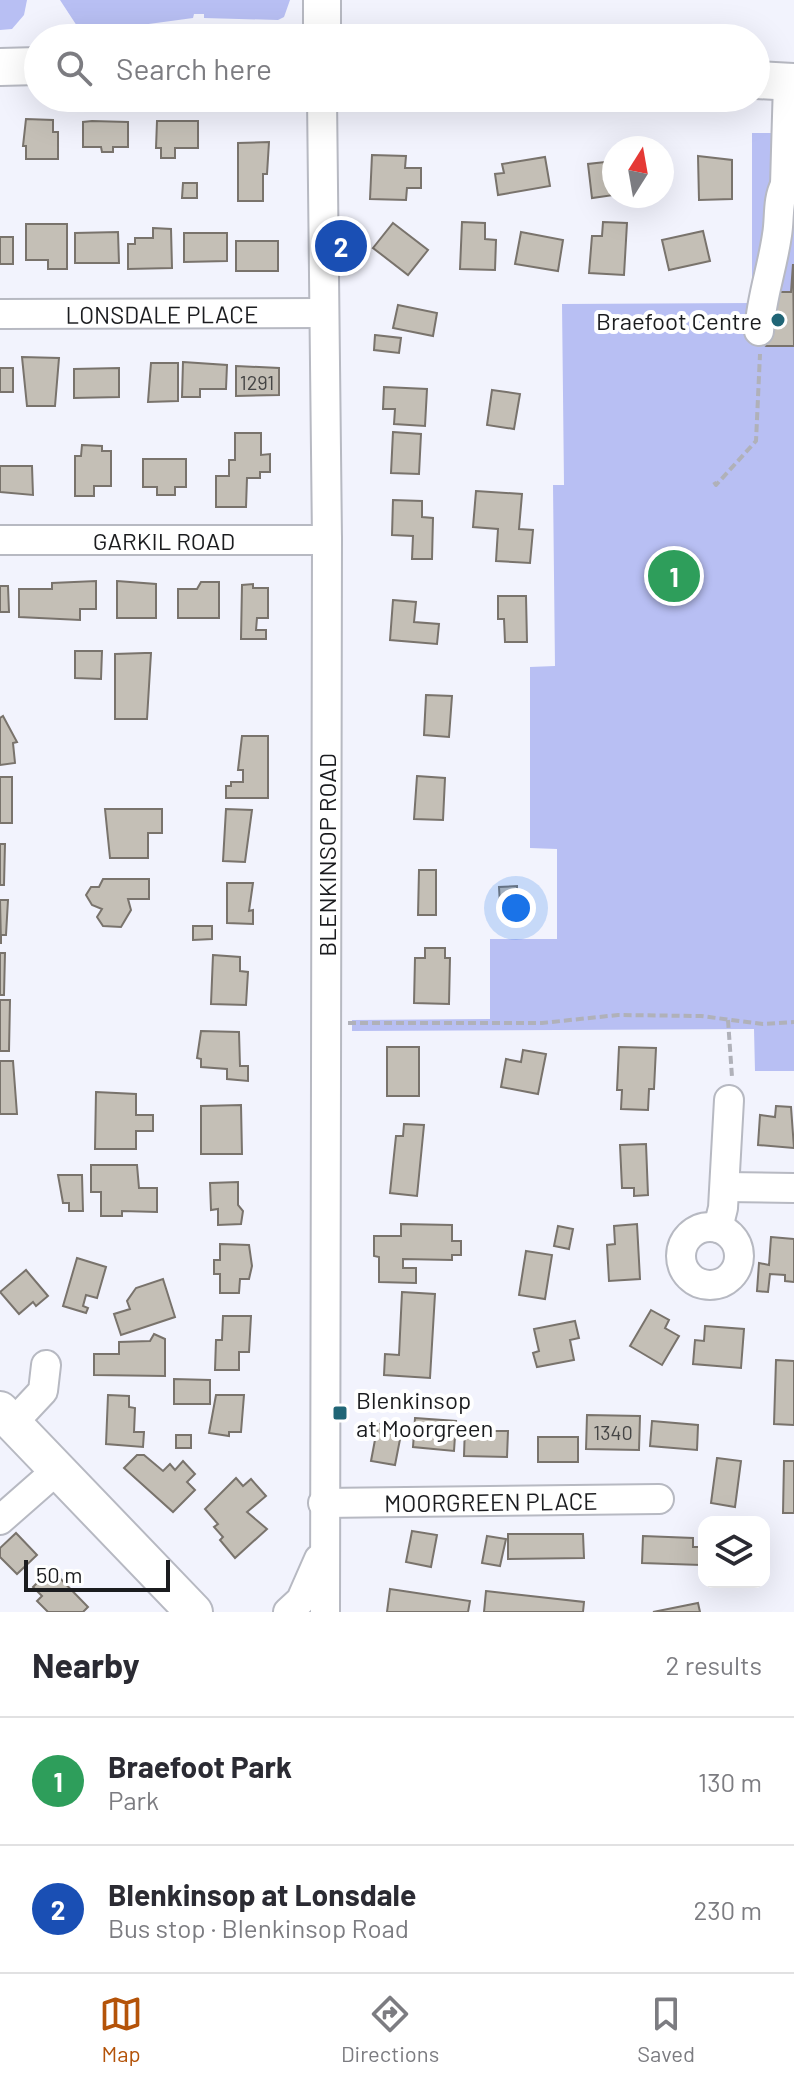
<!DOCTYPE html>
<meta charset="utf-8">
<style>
body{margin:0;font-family:Barlow,sans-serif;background:#f7f7f7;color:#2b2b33}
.controls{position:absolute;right:24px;bottom:24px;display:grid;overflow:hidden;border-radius:16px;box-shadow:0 8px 32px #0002}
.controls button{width:72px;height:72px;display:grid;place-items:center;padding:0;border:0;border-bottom:2px solid #e1e1e2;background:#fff;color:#2b2b33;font:40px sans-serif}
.compass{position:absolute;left:602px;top:136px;width:72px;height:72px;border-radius:50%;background:#fff;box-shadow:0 8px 32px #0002;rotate:11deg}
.scale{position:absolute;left:24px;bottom:20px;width:146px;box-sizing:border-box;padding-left:8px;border:4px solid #1b1c1f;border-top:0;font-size:22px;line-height:28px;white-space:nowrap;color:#1b1c1f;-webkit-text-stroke:6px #fff;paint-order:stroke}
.you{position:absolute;left:516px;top:908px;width:28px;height:28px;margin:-20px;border:6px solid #fff;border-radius:50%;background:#1a73e8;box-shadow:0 0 0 12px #1a73e833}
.badge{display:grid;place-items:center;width:52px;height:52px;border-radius:50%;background:#b45309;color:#fff;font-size:26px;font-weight:700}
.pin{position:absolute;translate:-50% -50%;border:4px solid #fff;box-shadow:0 2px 8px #0006}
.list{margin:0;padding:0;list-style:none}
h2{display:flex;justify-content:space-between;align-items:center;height:104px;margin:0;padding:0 32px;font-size:34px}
h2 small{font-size:26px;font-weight:400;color:#7c7c81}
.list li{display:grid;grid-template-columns:52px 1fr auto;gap:24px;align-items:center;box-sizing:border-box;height:128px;padding:0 32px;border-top:2px solid #e1e1e2}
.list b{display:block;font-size:30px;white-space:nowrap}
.list p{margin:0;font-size:26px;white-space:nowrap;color:#7c7c81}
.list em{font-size:26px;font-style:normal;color:#7c7c81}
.icon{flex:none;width:44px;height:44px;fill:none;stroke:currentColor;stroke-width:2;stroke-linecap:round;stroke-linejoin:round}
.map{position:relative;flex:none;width:794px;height:1612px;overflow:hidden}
.search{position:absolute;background:#fff;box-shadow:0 8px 32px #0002;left:24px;right:24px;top:24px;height:88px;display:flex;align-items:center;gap:20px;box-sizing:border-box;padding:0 28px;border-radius:44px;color:#7c7c81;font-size:30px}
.sheet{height:360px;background:#fff}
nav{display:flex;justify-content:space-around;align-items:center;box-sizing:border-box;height:112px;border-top:2px solid #e1e1e2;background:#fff;font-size:22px;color:#7c7c81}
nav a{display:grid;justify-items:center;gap:4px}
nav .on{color:#b45309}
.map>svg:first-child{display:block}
</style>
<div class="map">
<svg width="794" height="1612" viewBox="0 0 794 1612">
<rect width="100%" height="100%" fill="#f2f3fd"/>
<g fill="#b8bff3">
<path d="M0 0H27L24 15 12 29 0 30Z"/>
<path d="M60 0H290L284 17 278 20 204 18V14H194L193 18 119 28 77 26Z"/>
<path d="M752 133H794V1071H755L754 1029 352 1031V1020L490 1019V939H557V849L530 848V667L555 666 553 485H564L562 304 752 303Z"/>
</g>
<g fill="#c4bfb6" stroke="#79736c" stroke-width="2">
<path d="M26 119 53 120V132H58V159H26V146H23Z"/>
<path d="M92 121 128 122V147H113V152H102L101 147H83V122Z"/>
<path d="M157 121H198V148H175V158H161V148H156Z"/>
<path d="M269 142 267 174H263V201H238V143Z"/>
<path d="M372 155 406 156 405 168H421V188H407L406 200 370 199Z"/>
<path d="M698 156 732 160V199L699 200Z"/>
<path d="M545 157 550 186 498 195 495 174 504 173 502 164Z"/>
<path d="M614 161V195L592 198 588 164Z"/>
<path d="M183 183H197V198H182Z"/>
<path d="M462 222 485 223V239L496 240 495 270 460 269Z"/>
<path d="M603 222 627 223 624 275 589 273 592 236H602Z"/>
<path d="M393 223 428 250 408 275 373 248Z"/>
<path d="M26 224H67V269H48V260H26Z"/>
<path d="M153 228 171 229 172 268 128 269V244H135V238H153Z"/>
<path d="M703 231 710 261 669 270 662 240Z"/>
<path d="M118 232 119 263H75V233Z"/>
<path d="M521 232 563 240 558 271 515 264Z"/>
<path d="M184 233H227V261L184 262Z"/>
<rect x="0" y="237" width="13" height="27"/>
<rect x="236" y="241" width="42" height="30"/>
<path d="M793 264 794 346H766L762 343 767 292H791Z"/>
<path d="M398 305 437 313 433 336 393 328Z"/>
<path d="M375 335 401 338 399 353 374 350Z"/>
<path d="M22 357 59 358 55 406H27Z"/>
<path d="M183 362 227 365 226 389H200V397H182Z"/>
<path d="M151 363H178V401L148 402Z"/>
<path d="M236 366 279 368V395L236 396Z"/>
<rect x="0" y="368" width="13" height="24"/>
<path d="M119 368V397L74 398V369Z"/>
<path d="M384 387 427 389 425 426 394 424 395 409H383Z"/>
<path d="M492 390 520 394 514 429 487 425Z"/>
<path d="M393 432 421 434 419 474 391 473Z"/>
<path d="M235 433H261V455L270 454V472H260V478H247L246 507H216V476H229V460H235Z"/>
<path d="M82 445 102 446V451H111V486H94V496H75V456H81Z"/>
<path d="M143 459H186V487H175V495H157V487H143Z"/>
<path d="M0 466H32L33 495 0 492Z"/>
<path d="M476 491 522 494 519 529 533 530 530 563 496 561 498 529 473 527Z"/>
<path d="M393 500 422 501V517L433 518 432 559H412L413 536 392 535Z"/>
<path d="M96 581V609H80V620L19 617V589H52V583Z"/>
<path d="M117 581 156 584V618H117Z"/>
<path d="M201 582H219V618H178V589H197Z"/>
<path d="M253 584V588H268V618H257L256 630H266V639H241L242 585Z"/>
<path d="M0 586H8L9 612H0Z"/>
<path d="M498 596H526L527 642H505L504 619H498Z"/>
<path d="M393 600 416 602 414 622 439 624 437 644 390 640Z"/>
<path d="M75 651H102L101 679 75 678Z"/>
<path d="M145 653H151L147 719H115V654Z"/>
<path d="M426 695 452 696 449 737 424 735Z"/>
<path d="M3 716 17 742 13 743 15 763 0 765V718Z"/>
<path d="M242 736H268V798H226V786H231V782H243V770H238Z"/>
<path d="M417 776 445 778 443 820 414 819Z"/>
<rect x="0" y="777" width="12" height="46"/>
<path d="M105 809H162V833H148V858H110Z"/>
<path d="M226 809 252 810 245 862 223 861Z"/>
<path d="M0 844H5L4 885H0Z"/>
<path d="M419 870H436V915H418Z"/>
<path d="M103 879H149V899H128L131 910 121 927 103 926 97 917 102 909 92 905 86 895 91 887H99Z"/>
<path d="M227 883H253L249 911 253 910V924L227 923Z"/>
<path d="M517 886V904L500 905 499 887Z"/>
<path d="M0 900H8L6 935H1V944Z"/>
<path d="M193 926H212V939L193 940Z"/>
<path d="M425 948H445V958H450L449 1004 414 1003 415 958H425Z"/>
<path d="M0 953H5L4 995H0Z"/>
<path d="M213 955 240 957V971L248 972 246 1005 211 1004Z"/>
<path d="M0 1000H10L9 1051H0Z"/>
<path d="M201 1031 239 1032 240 1066H248V1081L227 1079V1069L201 1067V1059L197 1058Z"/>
<rect x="387" y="1047" width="32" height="49"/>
<path d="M619 1047 656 1048 654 1089H649L648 1110 621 1109 622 1090H617Z"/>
<path d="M523 1050 546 1054 538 1094 501 1087 506 1059 521 1062Z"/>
<path d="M0 1061H13L17 1114H0Z"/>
<path d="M96 1092 136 1094V1115H153V1131H136V1149H95Z"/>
<path d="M241 1105 242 1154H201V1106Z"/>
<path d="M776 1106 791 1107 794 1148 758 1145 760 1115 775 1117Z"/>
<path d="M404 1124 424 1125 417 1196 390 1193 396 1136H403Z"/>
<path d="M646 1144 648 1195 634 1196V1188H622L620 1145Z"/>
<path d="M91 1165H137L139 1188H157V1212L122 1211V1216H101V1192H91Z"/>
<path d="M58 1175H82L83 1211H69V1203H63Z"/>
<path d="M238 1182V1205L243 1211 241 1224 218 1225V1209L211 1210 210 1183Z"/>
<path d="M401 1224 452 1225V1241H461V1255H452V1260L403 1259V1268H416V1283L379 1282V1257L374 1256V1236H401Z"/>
<path d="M637 1224 640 1279 609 1281 607 1245 615 1244 614 1226Z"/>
<path d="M558 1226 573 1229 569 1249 554 1246Z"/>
<path d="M771 1237 794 1239V1282L785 1281V1275L770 1274 768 1292 757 1291 759 1263 769 1265Z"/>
<path d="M220 1244 249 1245 252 1266 249 1279H240L239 1293H220V1274H214V1260H220Z"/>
<path d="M526 1251 552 1255 545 1299 519 1295Z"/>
<path d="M77 1258 106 1267 97 1298 86 1295 83 1306 88 1308 86 1313 63 1306Z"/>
<path d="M26 1270 48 1296 36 1306 33 1302 19 1314 0 1292Z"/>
<path d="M163 1279 175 1317 121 1335 114 1314 130 1309 127 1301 136 1288Z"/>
<path d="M402 1292 435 1294 430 1378 384 1375 385 1354 399 1355Z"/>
<path d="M651 1310 669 1320 665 1328 679 1336 662 1365 630 1346Z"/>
<path d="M223 1316H251L249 1352H239V1370H215L216 1340H222Z"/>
<path d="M575 1321 579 1338 570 1340 574 1360 537 1367 533 1353 539 1351 534 1329Z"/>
<path d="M705 1326 744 1329 741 1368 693 1364 695 1340 704 1341Z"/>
<path d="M154 1334 165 1339V1376L94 1375V1354H119V1342L150 1341Z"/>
<path d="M776 1360 794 1361V1425L774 1424Z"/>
<path d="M174 1379 210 1380V1404H174Z"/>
<path d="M108 1395 129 1396V1407L135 1408 134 1432H144L143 1447 106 1444Z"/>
<path d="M216 1395H244L241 1432H229V1436L209 1433Z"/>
<path d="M587 1415 640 1416 639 1450 586 1449Z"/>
<path d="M415 1418 456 1421 454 1451 413 1447Z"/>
<path d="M652 1421 698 1425 697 1450 650 1446Z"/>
<path d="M378 1424 402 1429 395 1465 371 1461Z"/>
<path d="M465 1425H478V1431H508L507 1457 464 1456Z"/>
<rect x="176" y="1435" width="15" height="13"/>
<rect x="538" y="1437" width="40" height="25"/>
<path d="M137 1455H144L163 1471 170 1464 175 1470 183 1461 195 1474 187 1482 195 1490 173 1512 124 1468Z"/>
<path d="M717 1458 741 1461 735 1507 711 1503Z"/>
<path d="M784 1461H794V1513H783Z"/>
<path d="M236 1478 243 1486 251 1479 266 1496 247 1512 267 1529 235 1558 220 1540 223 1537 214 1527 218 1524 205 1509Z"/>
<path d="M412 1531 437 1535 431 1567 406 1562Z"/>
<path d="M16 1533 37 1555 17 1574 0 1557V1548Z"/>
<path d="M508 1534H583L584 1558 508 1559Z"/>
<path d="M487 1536 506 1539 500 1566 482 1563Z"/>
<path d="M643 1536 693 1538V1547H702L701 1565 642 1563Z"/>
<path d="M51 1569 88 1607 83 1612H48L37 1601 42 1596 33 1587Z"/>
<path d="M390 1589 470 1601 468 1612H387Z"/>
<path d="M486 1591 584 1602 583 1612H484Z"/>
<path d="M698 1603 700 1612H653Z"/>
</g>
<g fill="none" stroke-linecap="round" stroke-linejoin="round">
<g stroke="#b7b9c2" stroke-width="32">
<g id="minor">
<path d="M788 82 785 185H794"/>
<path d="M322 98 327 540 325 1612"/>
<path id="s1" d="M0 314 322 313"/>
<path d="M759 331C762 294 772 270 777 235 780 218 777 200 785 185"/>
<path id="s2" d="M0 540H327"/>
<path d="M725 1187 794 1188"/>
<circle cx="710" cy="1256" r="29"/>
<path d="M718 1228 723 1208 729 1100"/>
<path d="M13 1423 43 1391 46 1365"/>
<path id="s3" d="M323 1503 659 1499"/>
<path d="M0 1520 57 1470"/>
<path d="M288 1612 301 1600 319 1559"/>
</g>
</g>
<g stroke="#b7b9c2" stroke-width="40">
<g id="major">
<path d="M322 38V0"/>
<path d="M0 67 38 66"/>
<path d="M756 80 794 82"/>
<path d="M0 1410 194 1612"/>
</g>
</g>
<g stroke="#b0b1b9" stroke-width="4" stroke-dasharray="8 4" stroke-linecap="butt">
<path d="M714 482 716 485 756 441 760 354"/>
<path d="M728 1020 732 1077"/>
<path d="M348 1023H542L618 1015 701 1016 763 1024 794 1022"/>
</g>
<use href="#minor" stroke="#fff" stroke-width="28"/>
<use href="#major" stroke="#fff" stroke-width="36"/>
</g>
<g fill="#206576" stroke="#fff" stroke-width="3">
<circle cx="778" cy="320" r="8"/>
<rect x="332" y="1405" width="16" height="16" rx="4"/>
</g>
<g text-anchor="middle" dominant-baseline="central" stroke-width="8" stroke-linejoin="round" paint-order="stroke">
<g font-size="20" fill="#454545">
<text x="257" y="382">1291</text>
<text x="613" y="1432">1340</text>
</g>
<g font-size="24" fill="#1b1c1f" stroke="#fff">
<text stroke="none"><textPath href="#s1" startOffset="162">LONSDALE PLACE</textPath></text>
<text stroke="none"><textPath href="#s2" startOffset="164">GARKIL ROAD</textPath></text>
<text transform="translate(326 855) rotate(-90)">BLENKINSOP ROAD</text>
<text stroke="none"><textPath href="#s3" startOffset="168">MOORGREEN PLACE</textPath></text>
</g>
<g font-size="24" fill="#1b1c1f" stroke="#fff" text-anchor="end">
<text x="762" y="320">Braefoot Centre</text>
<text x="356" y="1399" text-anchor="start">Blenkinsop<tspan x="356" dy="28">at Moorgreen</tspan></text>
</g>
</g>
</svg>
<div class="controls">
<button><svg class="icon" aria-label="layers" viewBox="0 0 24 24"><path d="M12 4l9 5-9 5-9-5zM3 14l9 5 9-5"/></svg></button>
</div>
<svg class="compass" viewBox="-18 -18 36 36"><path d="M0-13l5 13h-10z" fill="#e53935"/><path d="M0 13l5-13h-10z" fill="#7c7c81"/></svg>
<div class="scale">50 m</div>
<div class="you"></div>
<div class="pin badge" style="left:674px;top:576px;background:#2e9e5b">1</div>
<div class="pin badge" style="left:341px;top:246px;background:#1a4fb4">2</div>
<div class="search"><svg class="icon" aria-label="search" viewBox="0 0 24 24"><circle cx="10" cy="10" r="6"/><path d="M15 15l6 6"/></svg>Search here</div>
</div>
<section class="sheet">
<h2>Nearby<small>2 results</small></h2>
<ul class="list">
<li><span class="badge" style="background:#2e9e5b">1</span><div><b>Braefoot Park</b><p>Park</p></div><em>130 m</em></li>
<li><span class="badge" style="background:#1a4fb4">2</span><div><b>Blenkinsop at Lonsdale</b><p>Bus stop · Blenkinsop Road</p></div><em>230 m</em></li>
</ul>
</section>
<nav>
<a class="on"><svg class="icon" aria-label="map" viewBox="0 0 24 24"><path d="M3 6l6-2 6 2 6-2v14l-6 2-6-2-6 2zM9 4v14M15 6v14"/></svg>Map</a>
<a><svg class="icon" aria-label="directions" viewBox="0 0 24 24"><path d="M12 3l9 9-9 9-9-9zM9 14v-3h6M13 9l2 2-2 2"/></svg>Directions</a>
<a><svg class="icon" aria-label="saved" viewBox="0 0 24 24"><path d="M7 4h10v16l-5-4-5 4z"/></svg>Saved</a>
</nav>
